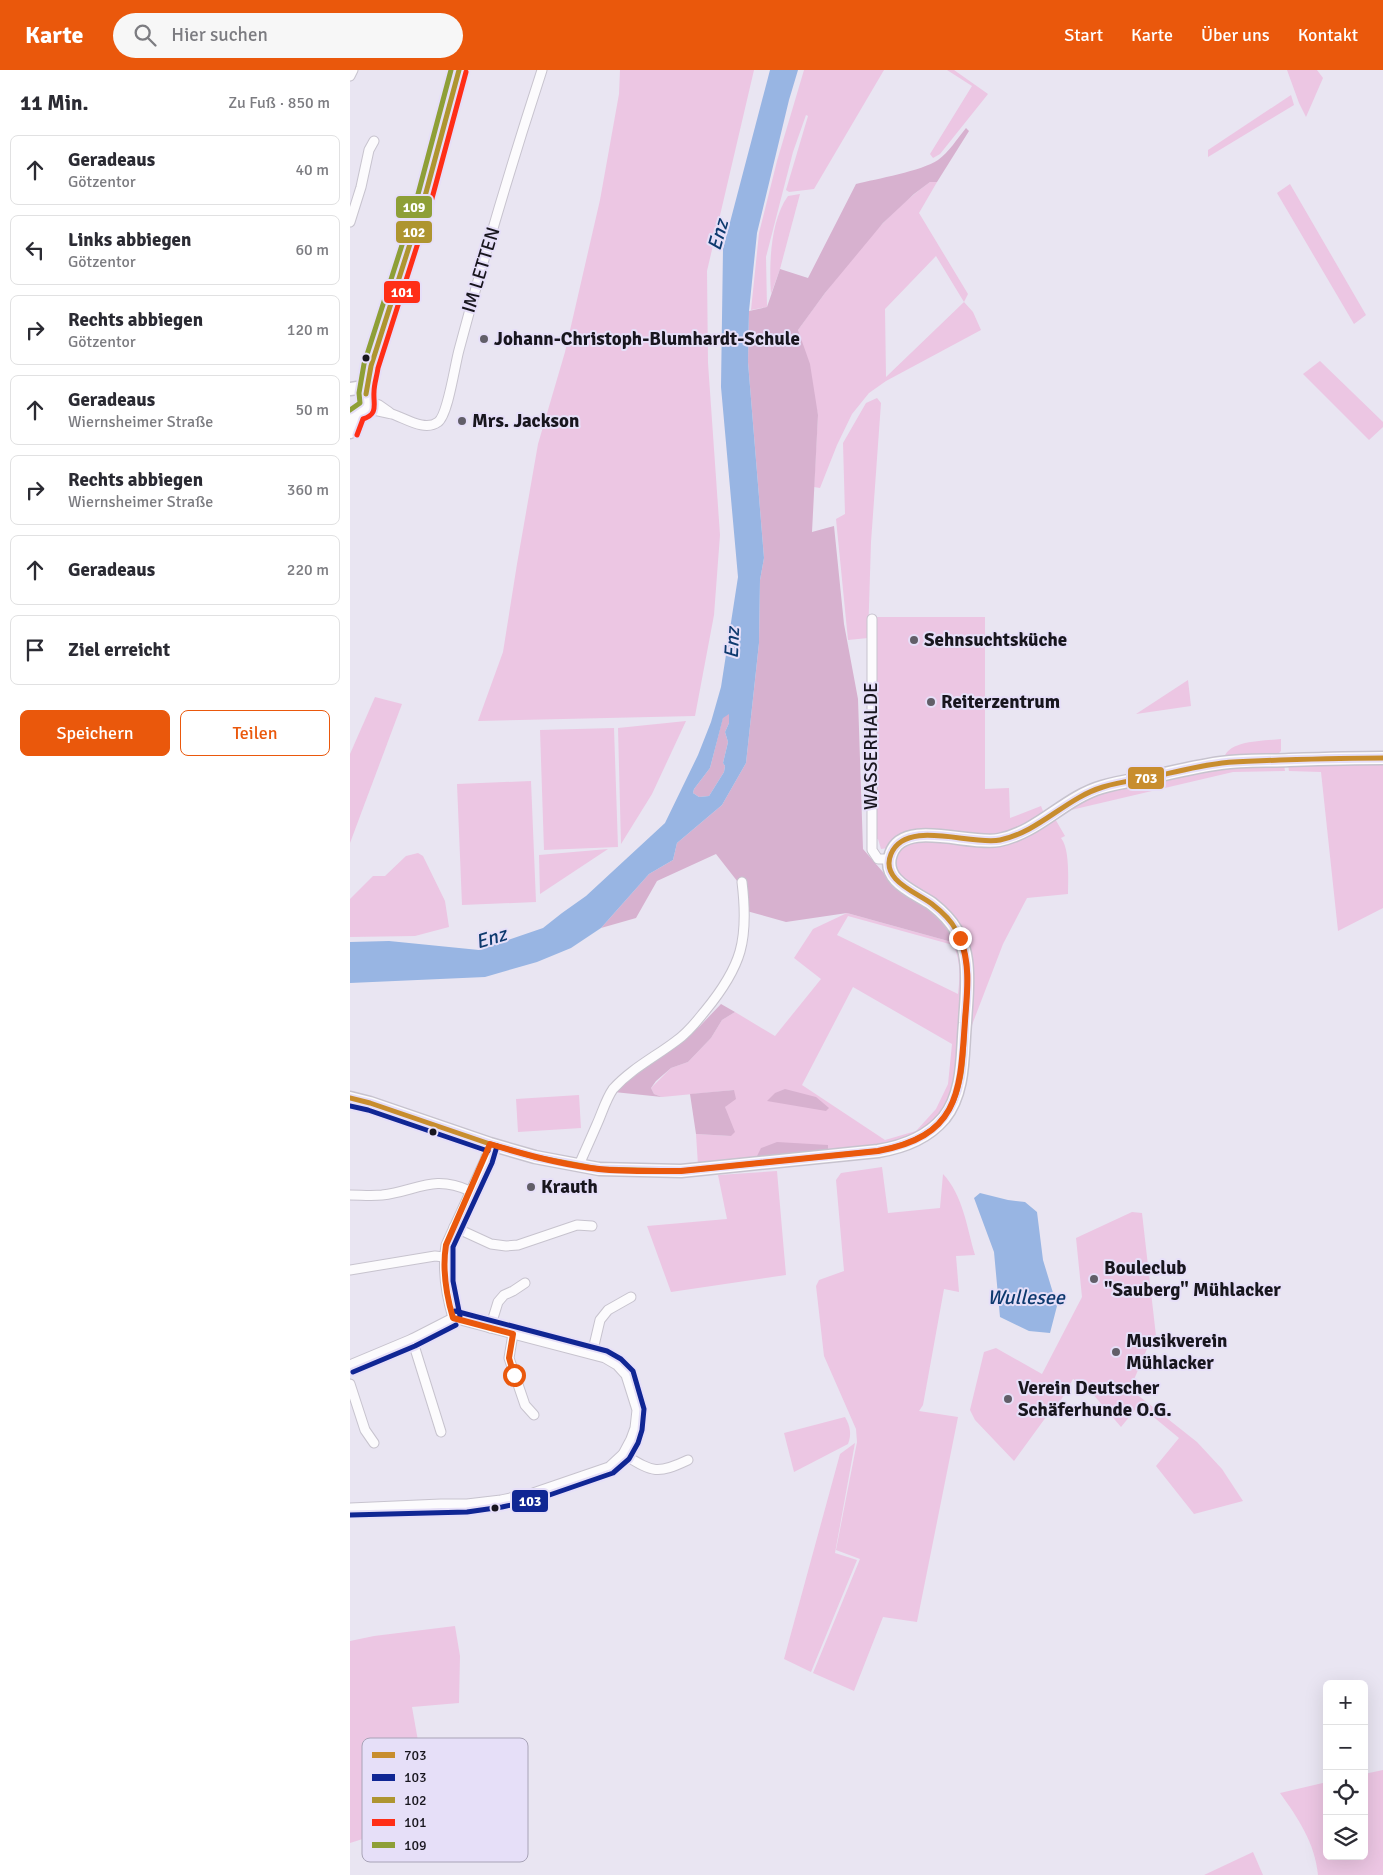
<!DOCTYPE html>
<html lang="de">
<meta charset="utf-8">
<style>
body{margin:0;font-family:Signika,sans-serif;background:#f7f7f7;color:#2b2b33}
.controls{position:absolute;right:15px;bottom:15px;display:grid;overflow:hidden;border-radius:8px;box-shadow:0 5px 20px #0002}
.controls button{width:45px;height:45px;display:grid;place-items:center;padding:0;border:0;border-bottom:1px solid #e1e1e2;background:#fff;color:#2b2b33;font:25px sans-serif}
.stop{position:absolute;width:15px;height:15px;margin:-11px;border:4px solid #ea580c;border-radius:50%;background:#fff}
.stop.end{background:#ea580c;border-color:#fff;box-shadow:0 1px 5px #0008}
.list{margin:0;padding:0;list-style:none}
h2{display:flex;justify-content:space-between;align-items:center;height:65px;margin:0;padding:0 20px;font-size:21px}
h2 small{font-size:16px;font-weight:400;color:#7c7c81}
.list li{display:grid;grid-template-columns:32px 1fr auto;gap:15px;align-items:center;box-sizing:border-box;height:70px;margin:0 10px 10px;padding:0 10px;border:1px solid #e1e1e2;border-radius:8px}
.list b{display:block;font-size:19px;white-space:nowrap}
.list p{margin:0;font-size:16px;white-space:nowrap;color:#7c7c81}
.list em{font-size:16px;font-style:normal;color:#7c7c81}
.actions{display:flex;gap:10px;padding:15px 20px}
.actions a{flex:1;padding:11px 0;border:1px solid #ea580c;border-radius:8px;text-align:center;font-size:18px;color:#ea580c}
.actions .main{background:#ea580c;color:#fff}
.icon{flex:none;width:28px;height:28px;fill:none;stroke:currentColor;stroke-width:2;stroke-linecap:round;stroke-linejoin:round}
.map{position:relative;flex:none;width:1033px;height:1805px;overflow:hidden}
header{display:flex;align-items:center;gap:30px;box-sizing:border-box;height:70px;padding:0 25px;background:#ea580c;color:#fff}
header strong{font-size:24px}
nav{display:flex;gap:28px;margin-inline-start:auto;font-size:18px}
.search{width:350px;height:45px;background:#f7f7f7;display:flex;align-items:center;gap:12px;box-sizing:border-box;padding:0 18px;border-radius:28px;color:#7c7c81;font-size:19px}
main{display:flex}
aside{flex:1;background:#fff}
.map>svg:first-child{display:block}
</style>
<header>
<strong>Karte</strong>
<div class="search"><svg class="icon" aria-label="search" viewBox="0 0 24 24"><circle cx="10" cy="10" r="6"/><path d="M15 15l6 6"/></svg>Hier suchen</div>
<nav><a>Start</a><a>Karte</a><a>Über uns</a><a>Kontakt</a></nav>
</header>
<main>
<aside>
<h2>11 Min.<small>Zu Fuß · 850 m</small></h2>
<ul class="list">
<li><svg class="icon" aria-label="ahead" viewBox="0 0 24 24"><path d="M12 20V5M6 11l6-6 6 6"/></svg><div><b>Geradeaus</b><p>Götzentor</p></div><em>40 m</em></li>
<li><svg class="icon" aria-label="left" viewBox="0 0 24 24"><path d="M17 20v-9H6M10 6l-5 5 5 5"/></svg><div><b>Links abbiegen</b><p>Götzentor</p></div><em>60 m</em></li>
<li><svg class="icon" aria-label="right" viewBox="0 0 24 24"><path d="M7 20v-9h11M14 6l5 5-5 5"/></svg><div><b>Rechts abbiegen</b><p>Götzentor</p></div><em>120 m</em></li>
<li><svg class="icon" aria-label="ahead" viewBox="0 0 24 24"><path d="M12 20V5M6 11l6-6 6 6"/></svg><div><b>Geradeaus</b><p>Wiernsheimer Straße</p></div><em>50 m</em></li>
<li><svg class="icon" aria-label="right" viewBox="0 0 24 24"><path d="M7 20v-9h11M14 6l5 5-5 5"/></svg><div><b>Rechts abbiegen</b><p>Wiernsheimer Straße</p></div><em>360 m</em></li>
<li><svg class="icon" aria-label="ahead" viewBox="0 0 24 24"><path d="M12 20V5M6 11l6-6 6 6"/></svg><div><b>Geradeaus</b></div><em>220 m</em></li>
<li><svg class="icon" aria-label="arrive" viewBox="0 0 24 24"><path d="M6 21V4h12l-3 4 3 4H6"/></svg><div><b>Ziel erreicht</b></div></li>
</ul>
<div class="actions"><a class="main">Speichern</a><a>Teilen</a></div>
</aside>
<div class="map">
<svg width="1033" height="1805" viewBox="0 0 1033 1805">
<rect width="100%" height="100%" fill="#e9e5f2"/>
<g fill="#ecc6e3" fill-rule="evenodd">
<path d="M270 0H404L357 201 358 293 370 465 364 545 345 646 128 651 153 582 167 494 188 374 215 282 250 130 269 24Z"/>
<path d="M454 0H534L464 119 439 122 436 120 458 46 456 45 443 82 416 187 417 237 401 240 409 163 427 91Z"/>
<path d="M597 0H604L638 24 590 84 583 88 580 84 622 16Z"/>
<path d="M937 0H967L973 8 956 47 949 33Z"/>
<path d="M941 25 944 35 858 87V80Z"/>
<path d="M580 112H587L569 143 618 224 614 232 623 242 631 260 536 311 519 323 502 344 487 375 470 418 464 417 468 345 448 260C485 209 528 149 580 112ZM586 186 614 232 536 307 535 239Z"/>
<path d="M940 114 1016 245 1004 254 927 123Z"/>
<path d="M450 124 430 199 421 224C419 195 420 151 438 126Z"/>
<path d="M970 291 1033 352V357L1019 370 953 304Z"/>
<path d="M527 328 531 333 521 472 518 568 498 570 486 449 495 444 493 373 516 333Z"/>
<path d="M527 547H635V719L659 718 660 748 691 736 693 741 698 740C696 742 695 745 693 746 689 750 649 767 643 767 620 768 545 748 538 778L531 779 528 769H523L526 717Z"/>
<path d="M838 610 841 636 786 644Z"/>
<path d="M25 627 52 634 0 773V684Z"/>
<path d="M336 651 302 724 271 774 268 658Z"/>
<path d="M264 658 268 777 194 780 190 660Z"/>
<path d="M931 669V681L927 685 874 690C875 670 916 671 931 669Z"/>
<path d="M1033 691V838L988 861 971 702 939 701 938 694Z"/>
<path d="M934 694 935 701 883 702 721 740 704 747 715 766 711 768C720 779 718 809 718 824L677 828 653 874 617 968 619 888 546 800V788L551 778 556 774 572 769 636 775 744 723 865 698Z"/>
<path d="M181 711 186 832 112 835 107 714Z"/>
<path d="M258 779 190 824 189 785Z"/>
<path d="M68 783 73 786 95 831 99 857 65 866 0 867V829L23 806H35L56 786Z"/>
<path d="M497 843 609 874 613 891 608 997 599 1032 584 1053 549 1073 478 1082V1075L405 1090 348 1095 346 1064 381 1066 375 1037 384 1020 312 1027 304 1024 301 1018 321 998 338 992 361 968 372 950 385 942 425 966 471 909 444 888 463 859ZM498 846 603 875C611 891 610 907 608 924L487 865ZM503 917 602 974 598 1014 586 1039 566 1061 535 1070 452 1015Z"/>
<path d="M229 1025 231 1058 168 1062 166 1029Z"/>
<path d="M532 1097 538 1143 590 1138 593 1104C613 1125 617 1158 625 1185L606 1186 609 1222 594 1219 573 1335 569 1341 608 1347 567 1552 533 1547 504 1621 463 1603 510 1489 486 1480 507 1372 506 1359 474 1286 466 1216 469 1210 494 1201 486 1110 491 1103Z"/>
<path d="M427 1101 436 1205 321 1222 297 1156 377 1149 368 1105Z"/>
<path d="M782 1142 792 1143 806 1266 802 1267 780 1319 847 1372 872 1399 893 1431 844 1444 806 1396 829 1368 789 1335 771 1357 736 1316 723 1309 707 1337 704 1336 664 1391 625 1350 620 1340 634 1282 646 1278 692 1304 732 1227 726 1168Z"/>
<path d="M495 1347C500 1356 502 1364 498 1374L444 1402 434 1363Z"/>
<path d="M505 1373 485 1483 507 1490 461 1602 434 1589 490 1384Z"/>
<path d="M105 1556 110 1586 109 1633 62 1637 82 1750 60 1754 0 1773V1571L24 1566Z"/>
<path d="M1033 1700V1805H968C965 1773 948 1748 930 1723L977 1712V1786H1014V1704Z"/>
<path d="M903 1782 913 1805H854Z"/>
</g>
<g fill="#d7b1cf">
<path d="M616 58 619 61 587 112H580L564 124 533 153 475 223 448 260 460 294 468 345 462 462 484 456 494 554 508 629 513 779 539 809 591 846 609 874 497 843 436 852 393 840 391 816 366 784 307 811 286 848 251 858 299 804 323 790 327 773 372 735 396 693 409 573 410 510 414 488 398 292 399 241 417 237 430 199 458 208 506 114C526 109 572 101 588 90 599 82 607 69 616 58Z"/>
<path d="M379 643V653L375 662 378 672 373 693 375 696 374 702 359 726 349 727 343 723 344 719 360 698 373 647Z"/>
<path d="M371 934 385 942 372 950 361 968 338 992 321 998 306 1011 301 1018 304 1024 312 1027 264 1022 350 956Z"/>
<path d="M435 1019 466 1027 479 1038 476 1041 417 1031 425 1023Z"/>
<path d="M384 1020 386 1029 375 1037 385 1062 381 1066 346 1064 340 1024Z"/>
<path d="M427 1072 478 1075V1082L405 1090 411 1078Z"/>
</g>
<g fill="#98b5e3" fill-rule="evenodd">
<path d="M420 0H448L439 30 407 163 399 241 398 292 414 488 410 510 409 573 396 693 372 735 327 773 323 790 299 804 251 858 221 878 187 892 135 907 0 913V872L39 871 129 880 193 858 212 843 236 826 315 753 348 685 361 652 371 617 388 507 371 317 373 179ZM379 644V653L375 662 378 672 373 693 375 696 374 702 359 726 349 727 343 723 344 719 360 698 373 648Z"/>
<path d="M630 1123 658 1130 675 1132 687 1142 693 1190 707 1236 700 1263 679 1261 650 1247 644 1182 624 1128Z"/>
</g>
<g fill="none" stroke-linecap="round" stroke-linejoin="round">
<g stroke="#c7c3ce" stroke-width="11">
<g id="street">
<path d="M0 6 3 0"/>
<path d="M0 152 11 117 19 80 24 71"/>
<path d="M18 331 29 335 39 342"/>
<path d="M16 338C25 341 33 342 42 344 55 348 75 362 88 352 98 345 105 294 109 280 134 186 162 92 192 0"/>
<path d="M522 549V780L528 789H539"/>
<path d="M229 1095C235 1081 241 1068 247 1054 252 1043 256 1029 263 1019 281 999 305 987 326 971 338 963 346 952 355 941 392 896 399 870 392 812"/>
<path d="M0 1125C11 1125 21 1126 32 1125 67 1121 83 1104 120 1121"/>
<path d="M104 1157 141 1174 156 1176 168 1175 227 1155 242 1156"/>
<path d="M0 1200 85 1186 94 1187"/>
<path d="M103 1248C96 1224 92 1199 96 1175L135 1090 140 1074"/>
<path d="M140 1258 148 1232 154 1225 163 1221 175 1213"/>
<path d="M163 1264 159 1288 175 1335 184 1345"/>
<path d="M62 1269 91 1362"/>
<path d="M242 1284 250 1250 258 1240 281 1227"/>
<path d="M0 1295 62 1269 103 1248"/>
<path d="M0 1314 15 1360 24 1373"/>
<path d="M273 1384C303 1402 306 1405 338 1390"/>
<path d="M0 1438 91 1434H117L151 1430 183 1423 259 1397 273 1384 281 1369 285 1358 287 1340 276 1305 267 1295 255 1288 103 1248"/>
</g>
</g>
<g stroke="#c7c3ce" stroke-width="15">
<g id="secondary">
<path d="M0 319 7 318 14 321 18 331 16 338 11 342H0"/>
<path d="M16 324 21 296 74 130 109 0"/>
<path d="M0 362 7 343"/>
<path d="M0 1028 20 1033 140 1074 185 1087 249 1099 331 1101 528 1081C553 1077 577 1068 594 1048 615 1022 612 984 615 953 616 932 619 911 616 890 615 879 611 870 606 860 600 850 591 841 582 834 565 822 531 811 541 784 553 748 620 776 649 770 689 762 714 728 752 717 768 712 785 710 801 707 824 702 848 696 871 693 894 690 916 691 939 690 970 689 1002 688 1033 688"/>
</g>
</g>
<use href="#street" stroke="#fcfbfd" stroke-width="9"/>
<use href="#secondary" stroke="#fcfbfd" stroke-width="12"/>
<g stroke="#e6dff8" stroke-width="9">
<path id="bus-1" d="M0 1028 20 1033 140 1074 185 1087 249 1099 331 1101 528 1081C552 1076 579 1068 594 1047 615 1020 613 981 615 948 617 927 619 906 615 885 614 877 610 868 606 860 601 850 591 841 582 834 566 822 530 810 541 784 556 748 621 776 650 770 689 762 716 728 753 717 769 712 785 710 802 707 825 702 848 696 872 693 891 691 911 691 930 690 964 689 999 688 1033 688"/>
</g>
<g stroke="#e6dff8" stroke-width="9">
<g id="bus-2">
<path d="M0 1036 18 1040 138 1081"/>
<path d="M110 1246 103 1211V1177L142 1093 147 1076"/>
<path d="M3 1302 65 1276 106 1255"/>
<path d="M0 1445 117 1442 152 1437 185 1430 263 1403 279 1389 288 1373 292 1360 294 1339 283 1301 271 1289 257 1281 105 1241"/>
</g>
</g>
<g stroke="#e6dff8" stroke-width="9">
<path id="bus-3" d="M16 324 21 296 74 130 109 0"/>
</g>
<g stroke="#e6dff8" stroke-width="9">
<path id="bus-4" d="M7 365 13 349C29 344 23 334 24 322 24 314 27 306 28 298L81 132 116 2"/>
</g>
<g stroke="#e6dff8" stroke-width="9">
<path id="bus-5" d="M0 340 10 333 9 323 14 294 67 128 101 0"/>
</g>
<use href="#bus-1" stroke="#c88d2e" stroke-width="5"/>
<use href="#bus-2" stroke="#102694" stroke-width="5"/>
<use href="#bus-3" stroke="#ae9530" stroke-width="5"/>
<use href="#bus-4" stroke="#ff2e17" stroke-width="5"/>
<use href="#bus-5" stroke="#8e9f37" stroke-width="5"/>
</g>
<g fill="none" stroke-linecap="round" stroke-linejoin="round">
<path stroke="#ea580c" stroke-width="6" d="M164 1305 159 1288 163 1264 103 1248C96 1224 92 1200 96 1175L140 1074C176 1085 212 1095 249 1099 276 1102 304 1101 331 1101L528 1081C610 1066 610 1022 615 951 617 923 621 895 610 868"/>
</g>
<g fill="#615e68" stroke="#e6dff8" stroke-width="2">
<circle cx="134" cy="269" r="5"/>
<circle cx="112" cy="351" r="5"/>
<circle cx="564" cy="570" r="5"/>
<circle cx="581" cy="632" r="5"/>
<circle cx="181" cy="1117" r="5"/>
<circle cx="744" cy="1209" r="5"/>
<circle cx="766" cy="1282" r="5"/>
<circle cx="658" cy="1329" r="5"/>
</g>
<g fill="#18161e" stroke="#e6dff8" stroke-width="2">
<circle cx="16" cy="288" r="4.5"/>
<circle cx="83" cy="1062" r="4.5"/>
<circle cx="145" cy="1438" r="4.5"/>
</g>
<g text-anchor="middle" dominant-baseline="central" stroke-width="4" stroke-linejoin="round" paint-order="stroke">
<g font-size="19" fill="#18161e" stroke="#e6dff8">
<text transform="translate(131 200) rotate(-73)">IM LETTEN</text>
<text transform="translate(521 676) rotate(-90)">WASSERHALDE</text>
</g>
<g font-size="19" font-weight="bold" fill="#18161e" stroke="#e6dff8" text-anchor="start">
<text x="144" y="269">Johann-Christoph-Blumhardt-Schule</text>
<text x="122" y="351">Mrs. Jackson</text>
<text x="574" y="570">Sehnsuchtsküche</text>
<text x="591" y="632">Reiterzentrum</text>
<text x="191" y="1117">Krauth</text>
<text x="754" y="1198">Bouleclub<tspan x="754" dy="22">"Sauberg" Mühlacker</tspan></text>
<text x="776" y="1271">Musikverein<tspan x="776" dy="22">Mühlacker</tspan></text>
<text x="668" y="1318">Verein Deutscher<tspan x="668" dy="22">Schäferhunde O.G.</tspan></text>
</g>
<g font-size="20" font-style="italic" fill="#0d396e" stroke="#e6dff8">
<text transform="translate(368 165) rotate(-74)">Enz</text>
<text transform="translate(382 573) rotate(-87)">Enz</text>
<text transform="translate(141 868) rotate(-17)">Enz</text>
<text x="676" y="1227">Wullesee</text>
</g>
</g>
<rect x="12" y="1668" width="166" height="124" rx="8" fill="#e6dff8" stroke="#a8a3b7" stroke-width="1"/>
<rect x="22" y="1682" width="23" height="6" fill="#c88d2e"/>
<rect x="22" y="1704" width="23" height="7" fill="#102694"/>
<rect x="22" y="1727" width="23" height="6" fill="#ae9530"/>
<rect x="22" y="1749" width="23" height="7" fill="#ff2e17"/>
<rect x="22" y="1772" width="23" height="6" fill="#8e9f37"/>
<g font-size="14" fill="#18161e">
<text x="54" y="1690">703</text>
<text x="54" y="1712">103</text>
<text x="54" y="1735">102</text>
<text x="54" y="1757">101</text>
<text x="54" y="1780">109</text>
</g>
<g stroke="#e6dff8" stroke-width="2">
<rect x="45" y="125" width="38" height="24" rx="5" fill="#8e9f37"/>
<rect x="45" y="150" width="38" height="24" rx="5" fill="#ae9530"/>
<rect x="33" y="210" width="38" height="24" rx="5" fill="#ff2e17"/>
<rect x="777" y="696" width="38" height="24" rx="5" fill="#c88d2e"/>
<rect x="161" y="1419" width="38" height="24" rx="5" fill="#102694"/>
</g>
<g font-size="14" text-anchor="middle" font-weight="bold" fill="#fff">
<text x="64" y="142">109</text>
<text x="64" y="167">102</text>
<text x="52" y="227">101</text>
<text x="796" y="713">703</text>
<text x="180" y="1436">103</text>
</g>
</svg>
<div class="controls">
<button>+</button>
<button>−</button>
<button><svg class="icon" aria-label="locate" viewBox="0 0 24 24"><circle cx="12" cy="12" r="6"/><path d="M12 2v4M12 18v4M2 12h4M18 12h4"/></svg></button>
<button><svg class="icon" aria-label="layers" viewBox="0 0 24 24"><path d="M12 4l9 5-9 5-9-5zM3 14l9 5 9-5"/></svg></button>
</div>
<div class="stop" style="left:164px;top:1305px"></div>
<div class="stop end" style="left:610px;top:868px"></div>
</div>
</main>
